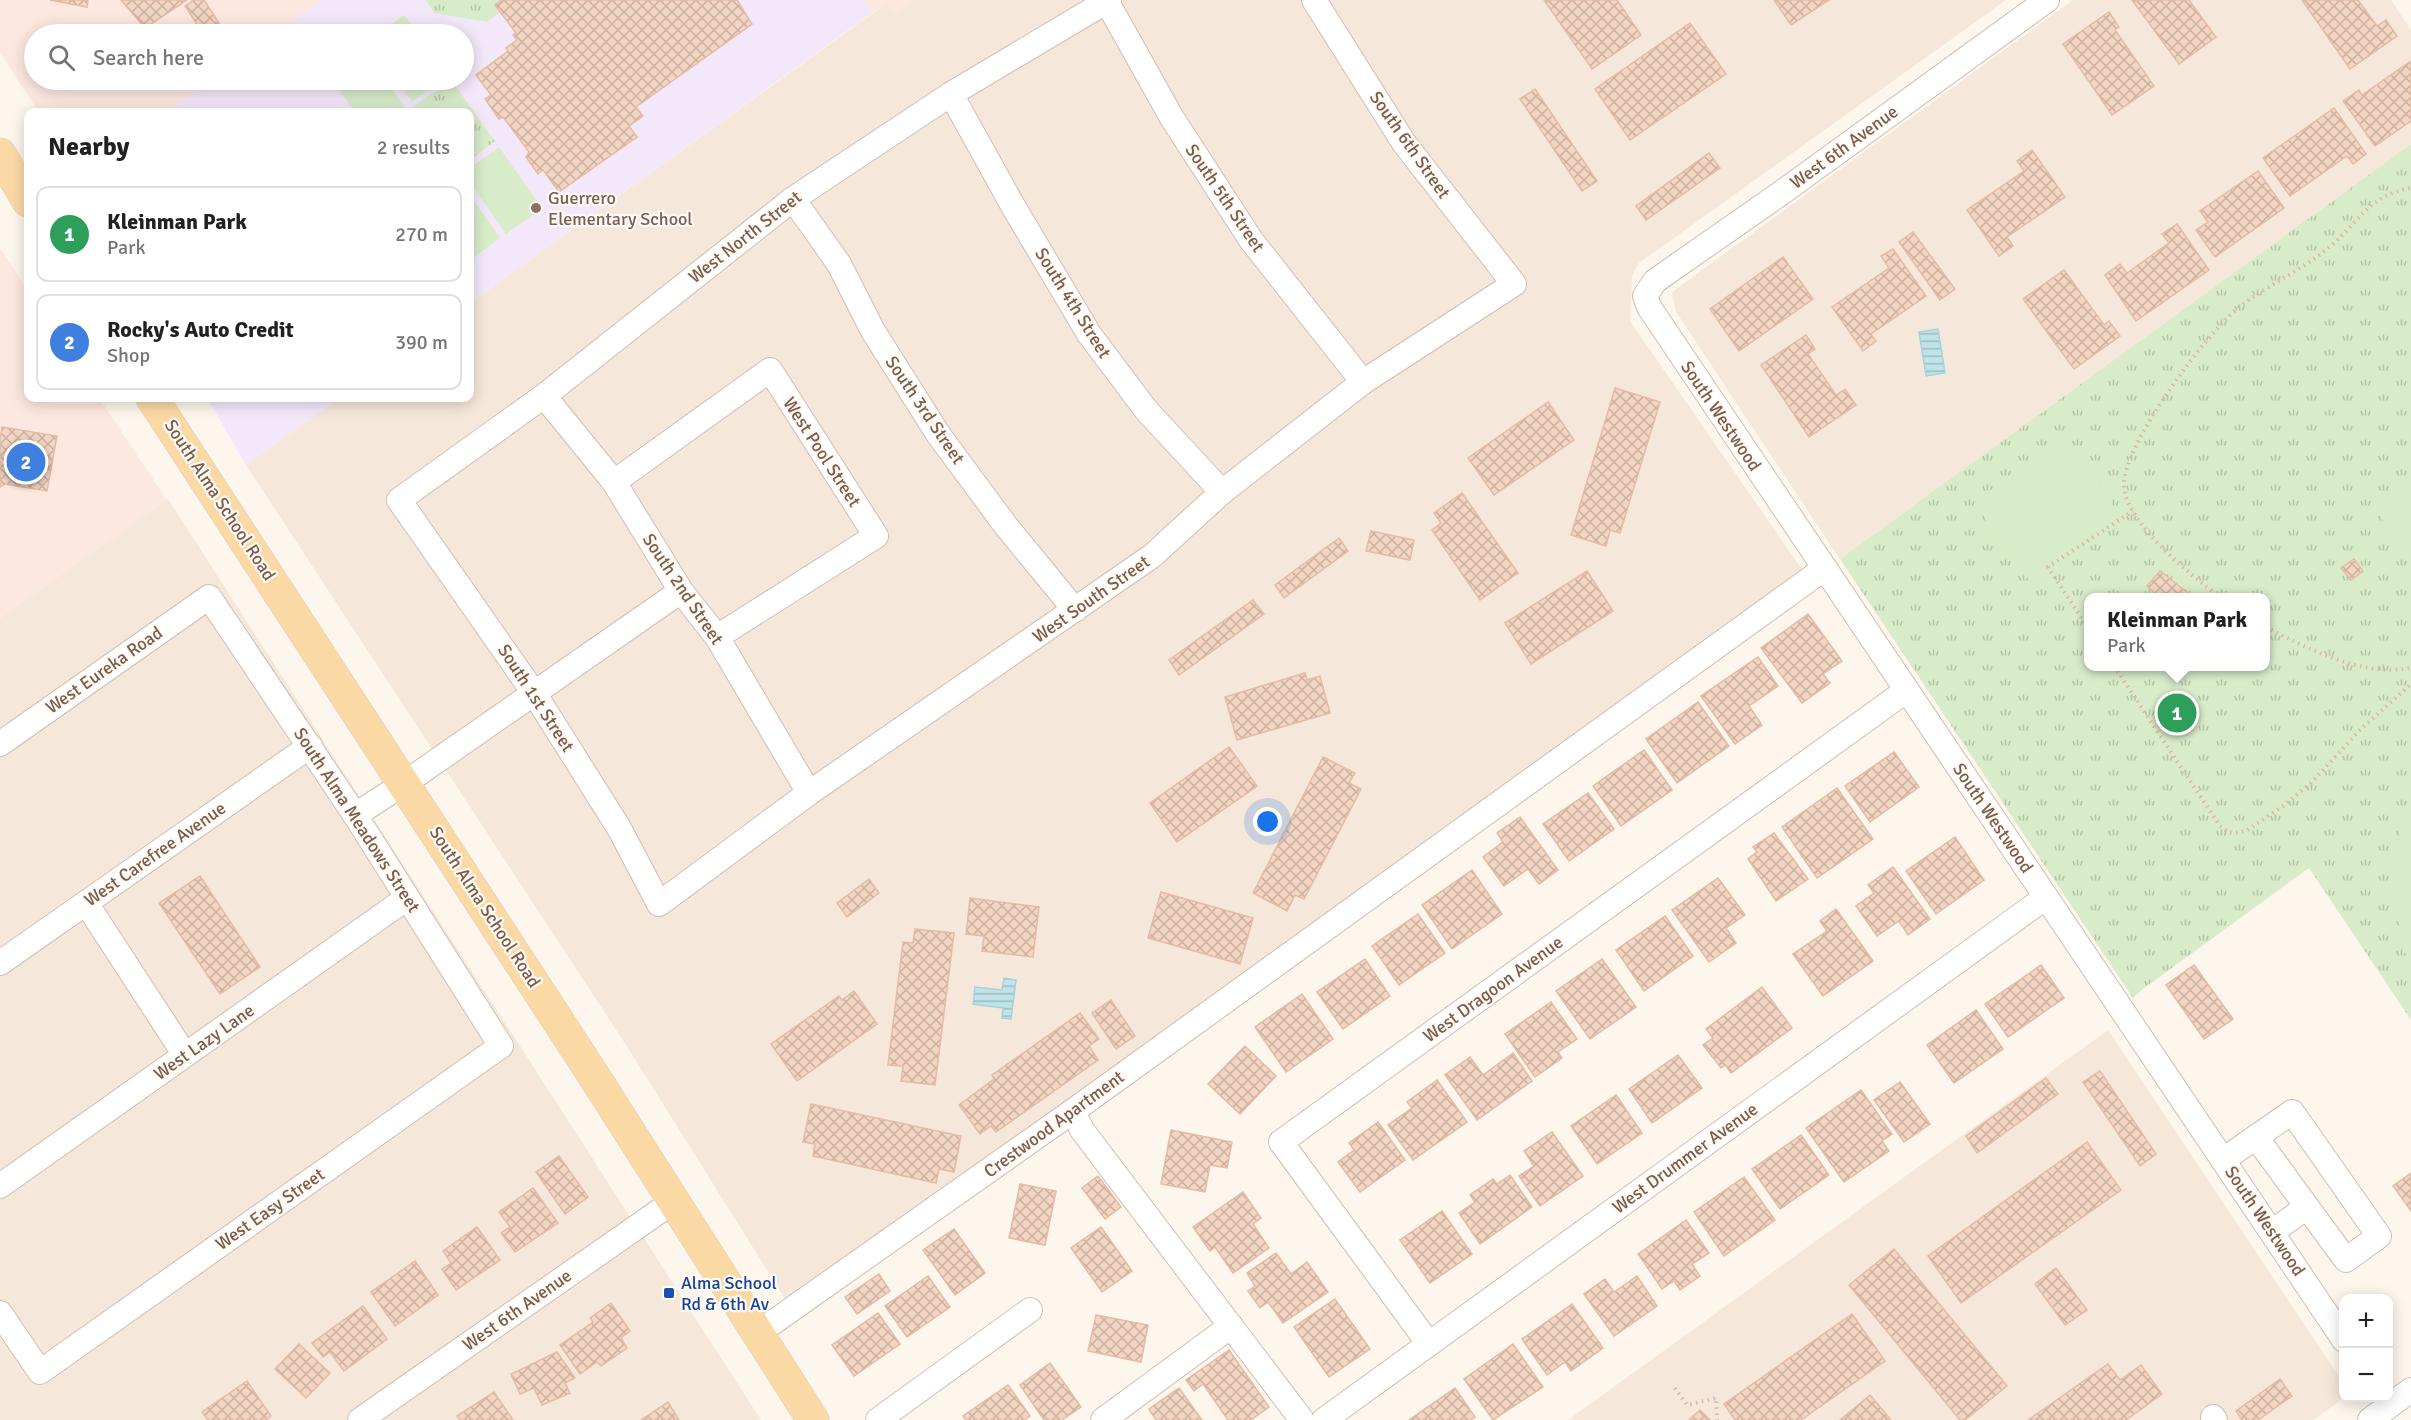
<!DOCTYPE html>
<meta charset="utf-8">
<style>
body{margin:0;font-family:Signika,sans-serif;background:#f6f6f6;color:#202124}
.controls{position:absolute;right:18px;bottom:18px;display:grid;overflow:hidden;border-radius:12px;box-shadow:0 3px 15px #0003}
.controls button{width:54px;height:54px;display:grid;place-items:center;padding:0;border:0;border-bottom:2px solid #e0e0e0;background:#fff;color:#202124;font:30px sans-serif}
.you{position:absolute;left:1268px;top:822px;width:21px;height:21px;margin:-15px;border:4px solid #fff;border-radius:50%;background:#1a73e8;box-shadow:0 0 0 9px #1a73e833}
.badge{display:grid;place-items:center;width:39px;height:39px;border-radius:50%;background:#e76f51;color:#fff;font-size:20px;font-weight:700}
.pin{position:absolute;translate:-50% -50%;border:3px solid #fff;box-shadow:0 2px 6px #0006}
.popup{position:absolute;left:2084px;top:593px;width:186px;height:78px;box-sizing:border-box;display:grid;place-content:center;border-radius:12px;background:#fff;filter:drop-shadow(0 2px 4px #0005);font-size:20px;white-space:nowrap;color:#757577}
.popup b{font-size:22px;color:#202124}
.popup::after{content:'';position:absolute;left:50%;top:100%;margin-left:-12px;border:12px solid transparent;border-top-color:#fff}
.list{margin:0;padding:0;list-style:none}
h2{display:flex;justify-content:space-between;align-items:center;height:78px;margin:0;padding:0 24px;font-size:26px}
h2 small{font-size:20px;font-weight:400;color:#757577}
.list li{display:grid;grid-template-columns:39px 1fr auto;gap:18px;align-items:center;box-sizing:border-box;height:96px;margin:0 12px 12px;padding:0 12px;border:2px solid #e0e0e0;border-radius:12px}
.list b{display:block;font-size:22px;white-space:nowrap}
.list p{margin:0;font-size:20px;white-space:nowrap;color:#757577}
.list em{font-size:20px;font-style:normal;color:#757577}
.icon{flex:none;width:33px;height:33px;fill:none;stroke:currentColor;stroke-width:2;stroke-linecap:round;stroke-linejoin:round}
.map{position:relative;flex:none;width:2411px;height:1420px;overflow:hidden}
.search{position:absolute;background:#fff;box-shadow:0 3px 15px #0003;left:24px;top:24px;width:450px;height:66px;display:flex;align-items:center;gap:15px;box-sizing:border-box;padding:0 21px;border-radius:33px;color:#757577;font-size:22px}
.panel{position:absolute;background:#fff;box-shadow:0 3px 15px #0003;left:24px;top:108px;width:450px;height:294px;border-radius:12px}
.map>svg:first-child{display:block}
</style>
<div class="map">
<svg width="2411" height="1420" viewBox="0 0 2411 1420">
<defs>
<pattern id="park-tufts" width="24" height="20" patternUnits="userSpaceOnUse" patternTransform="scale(1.5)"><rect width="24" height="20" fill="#d8ecc9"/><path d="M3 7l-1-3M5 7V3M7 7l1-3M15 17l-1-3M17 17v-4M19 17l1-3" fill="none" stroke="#b4c2a5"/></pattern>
<pattern id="water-rules" width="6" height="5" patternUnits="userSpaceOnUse" patternTransform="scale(1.5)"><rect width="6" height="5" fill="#bfe3e8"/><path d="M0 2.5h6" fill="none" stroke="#a0bbbe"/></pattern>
<pattern id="building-cross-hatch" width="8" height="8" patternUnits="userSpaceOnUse" patternTransform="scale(1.5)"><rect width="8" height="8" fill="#f3d5c3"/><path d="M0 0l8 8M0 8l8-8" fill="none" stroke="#cab0a1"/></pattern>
</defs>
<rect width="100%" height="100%" fill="#fdf6ec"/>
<g fill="#f5e8da">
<path d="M915 0H2006L1649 256 1639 263 1632 276 1630 321 1803 571 787 1302 628 1048 246 465 339 398H470V303L887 3 895 14Z"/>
<path d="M2073 0H2391L2411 30V144L1840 559 1676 312 1672 293 1676 289Z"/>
<path d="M168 499 567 1119 761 1420H0V618Z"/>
<path d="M2108 1030 2340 1378 2343 1394 2339 1402 2313 1420H1568Z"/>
</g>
<g fill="#fde8e0">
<path d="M0 0H322L274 34H34V80H212L166 112H39L0 53Z"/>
<path d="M864 0H915L895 14 887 3 872 13Z"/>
<path d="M0 248 28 291V398H99L167 500 0 618Z"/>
</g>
<g fill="#f3e8fa">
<path d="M322 0H864L872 13 470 303V112H166L212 80H464V34H274Z"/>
<path d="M207 398H339L246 465Z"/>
</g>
<g fill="url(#park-tufts)" fill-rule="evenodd">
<path d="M426 0H502L496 5 500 12 487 22 434 13Z"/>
<path d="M451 80 495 141 470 160V112H406Z"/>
<path d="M2411 144V1020L2309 868 2143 989 2133 998 1840 559ZM2088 598H2266V666H2088Z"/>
</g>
<g fill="#d8ecc9">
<path d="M404 15 418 34H377Z"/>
<path d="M331 80H385L405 107 396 112H355Z"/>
<path d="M396 80H443L412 102Z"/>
<path d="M499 147 542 208 506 234 470 183V168Z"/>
<path d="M470 196 500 238 470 260Z"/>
<path d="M2068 438 2120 516 2026 579 1974 501Z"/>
<path d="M2411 478V558L2373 506Z"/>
<path d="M2411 791V977C2394 911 2386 856 2411 791Z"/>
</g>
<g fill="url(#water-rules)" stroke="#a5d3da" stroke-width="1.5">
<path d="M1938 329 1945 373 1926 376 1919 332Z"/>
<path d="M1004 978 1016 980 1011 1019 1002 1018 1003 1008 973 1004 975 987 1002 990Z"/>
</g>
<g fill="url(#building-cross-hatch)" stroke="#e6bba3" stroke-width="1.5">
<path d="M50 0H88L87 7Z"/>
<path d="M121 0H187L145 28Z"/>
<path d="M194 0H204L226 34H203L185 6Z"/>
<path d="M502 0H737L752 24 636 107 643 116 629 126 637 137 559 192 543 170 538 174 526 157 529 152 503 117 499 119 485 99 491 95 476 75 508 51 506 48 517 40 513 35 516 33 495 5Z"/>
<path d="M1544 0H1617L1641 35 1592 69Z"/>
<path d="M1774 0H1829L1791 25Z"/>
<path d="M2132 0H2189L2216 37 2179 64Z"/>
<path d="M2302 0H2358L2377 26 2386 20 2397 36 2350 69Z"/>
<path d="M2109 12 2119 27 2115 30 2154 86 2112 115 2063 44Z"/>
<path d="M1690 23 1726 74 1630 140 1595 89Z"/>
<path d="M2411 61V121L2375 146 2343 101 2359 90 2362 95Z"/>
<path d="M1535 89 1597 181 1582 191 1520 99Z"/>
<path d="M2334 108 2366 154 2353 164 2347 156 2290 196 2263 158Z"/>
<path d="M2032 150 2065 197 2007 237 2013 246 1999 256 1967 210 2024 171 2017 161Z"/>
<path d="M1709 153 1720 168 1646 220 1636 206Z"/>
<path d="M2258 171 2284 208 2215 257 2196 230 2208 222 2200 211Z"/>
<path d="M2177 224 2209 270 2136 321 2105 275 2120 264 2127 273 2169 243 2162 234Z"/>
<path d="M1913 232 1955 289 1940 300 1899 242Z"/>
<path d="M1893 249 1926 296 1871 334 1876 341 1863 351 1832 307 1889 268 1881 256Z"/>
<path d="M1783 257 1813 299 1739 351 1710 309Z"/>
<path d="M2064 270 2104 325 2109 321 2120 336 2074 369 2023 299Z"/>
<path d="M1806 335 1815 349 1808 354 1836 395 1845 389 1856 405 1809 437 1761 365Z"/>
<path d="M1615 388 1660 402 1620 533 1610 530 1606 546 1571 535Z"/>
<path d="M1548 402 1574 440 1494 495 1468 458Z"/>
<path d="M2 427 57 436 47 491 5 484 0 487V440Z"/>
<path d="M1462 493 1518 573 1480 600 1432 530 1441 523 1434 513Z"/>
<path d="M1371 531 1414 540 1410 560 1366 551Z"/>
<path d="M1339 538 1348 551 1284 598 1275 585Z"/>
<path d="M2354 559 2363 571 2351 580 2341 568Z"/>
<path d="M1587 571 1613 611 1531 664 1505 623Z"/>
<path d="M2160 571 2188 593 2185 598H2160L2147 586Z"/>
<path d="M1253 600 1264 614 1179 675 1169 660Z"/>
<path d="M1808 614 1842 661 1823 674 1830 683 1802 703 1761 648Z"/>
<path d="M1758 657 1778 686 1749 706 1762 725 1735 744 1701 696Z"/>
<path d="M1305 673 1307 680 1320 676 1330 713 1237 740 1225 697Z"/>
<path d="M1698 702 1729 746 1677 783 1646 739Z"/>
<path d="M1229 747 1257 786 1177 842 1150 803Z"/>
<path d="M1644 750 1672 790 1621 826 1593 786Z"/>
<path d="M1894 752 1919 787 1870 822 1845 786Z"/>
<path d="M1323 757 1355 773 1349 783 1361 789 1304 899 1295 895 1287 911 1253 893Z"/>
<path d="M1837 788 1873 839 1817 878 1782 827Z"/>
<path d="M1588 793 1614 829 1569 861 1543 824Z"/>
<path d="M1520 817 1558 870 1539 884 1528 869 1504 886 1483 857 1503 842 1497 833Z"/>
<path d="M1774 833 1808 879 1776 901 1748 859 1757 852 1753 847Z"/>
<path d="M1955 837 1984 880 1936 914 1906 871Z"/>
<path d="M1893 867 1930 919 1908 935 1899 921 1877 936 1856 906 1874 893 1868 885Z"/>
<path d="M1472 870 1502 914 1452 949 1422 905Z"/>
<path d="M200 876 260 967 220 994 159 903Z"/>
<path d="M1718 878 1745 915 1726 928 1736 943 1709 962 1672 910Z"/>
<path d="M869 879 879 893 847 917 837 903Z"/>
<path d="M1161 892 1253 918 1240 964 1148 938Z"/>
<path d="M970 898 1039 907 1033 957 982 951 984 936 966 934Z"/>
<path d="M1836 909 1873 961 1823 996 1793 954 1827 931 1820 921Z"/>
<path d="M1418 914 1445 953 1399 985 1372 946Z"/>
<path d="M1665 916 1693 956 1644 991 1616 950Z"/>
<path d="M915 929 954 933 935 1085 901 1081 903 1066 888 1065 903 942 913 943Z"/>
<path d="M1365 959 1390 996 1343 1029 1317 992Z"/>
<path d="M1602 959 1636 1007 1590 1039 1556 991Z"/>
<path d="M2041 965 2064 998 2008 1037 1985 1004Z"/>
<path d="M2194 965 2233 1019 2204 1039 2166 985Z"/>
<path d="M1762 987 1792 1028 1731 1073 1725 1065 1721 1068 1703 1045 1713 1038 1706 1029Z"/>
<path d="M854 991 877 1024 797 1081 771 1044 839 996 842 1000Z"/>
<path d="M1302 994 1333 1039 1286 1072 1255 1027Z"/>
<path d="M1111 1000 1135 1036 1116 1049 1092 1013Z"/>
<path d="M1551 1002 1577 1039 1558 1052 1562 1058 1535 1077 1505 1034Z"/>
<path d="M1976 1010 2003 1049 1954 1083 1927 1045Z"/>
<path d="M1080 1013 1099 1039 1089 1046 1098 1060 996 1132 991 1126 980 1134 959 1105 994 1079 992 1075Z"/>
<path d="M1245 1046 1276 1076 1240 1114 1208 1084Z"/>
<path d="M1513 1053 1532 1081 1477 1120 1445 1075 1470 1057 1483 1075Z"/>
<path d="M1678 1055 1702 1088 1652 1123 1629 1089Z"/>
<path d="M2100 1071 2156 1154 2140 1166 2083 1082Z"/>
<path d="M2046 1078 2058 1094 1977 1153 1966 1136Z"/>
<path d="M1437 1080 1467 1122 1413 1160 1388 1125 1412 1108 1407 1102Z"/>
<path d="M1900 1082 1930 1124 1904 1142 1874 1100Z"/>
<path d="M1861 1090 1892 1134 1882 1141 1889 1151 1844 1182 1806 1128Z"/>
<path d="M1616 1095 1642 1133 1597 1164 1571 1126Z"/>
<path d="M811 1104 961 1136 954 1172 939 1169 936 1183 813 1156 815 1144 803 1142Z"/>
<path d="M1378 1122 1405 1160 1360 1192 1338 1162 1354 1150 1349 1143Z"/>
<path d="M1171 1130 1232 1142 1227 1168 1210 1165 1205 1192 1161 1184Z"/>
<path d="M1552 1132 1583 1176 1540 1206 1519 1176 1534 1166 1524 1151Z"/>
<path d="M1801 1135 1829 1175 1780 1209 1752 1169Z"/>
<path d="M2087 1142 2121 1190 1961 1303 1928 1256Z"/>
<path d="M559 1156 588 1197 565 1214 536 1172Z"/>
<path d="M2411 1173V1211L2393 1186Z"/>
<path d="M1510 1175 1532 1207 1480 1244 1459 1213 1475 1202 1470 1195 1493 1179 1497 1184Z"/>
<path d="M1098 1176 1121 1207 1105 1219 1082 1188Z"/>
<path d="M1744 1177 1775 1220 1724 1256 1694 1212Z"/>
<path d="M1020 1184 1056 1191 1045 1245 1009 1238Z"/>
<path d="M533 1188 558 1223 515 1252 501 1233 510 1227 499 1212Z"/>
<path d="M1243 1192 1261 1218 1253 1224 1269 1248 1233 1273 1215 1247 1210 1251 1193 1227Z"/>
<path d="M1442 1211 1472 1254 1430 1283 1400 1240Z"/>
<path d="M1686 1220 1709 1253 1692 1264 1700 1276 1680 1290 1674 1281 1662 1289 1638 1254Z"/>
<path d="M477 1227 500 1260 456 1290 442 1269 451 1263 443 1251Z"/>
<path d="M1101 1227 1132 1271 1102 1292 1071 1248Z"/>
<path d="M954 1229 985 1273 955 1295 923 1250Z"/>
<path d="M1894 1249 2007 1386 1965 1420H1960L1849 1285Z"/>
<path d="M1276 1253 1291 1274 1307 1262 1328 1292 1283 1323 1268 1302 1260 1308 1248 1291 1255 1286 1247 1273Z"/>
<path d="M415 1261 438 1295 395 1326 371 1292Z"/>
<path d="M2056 1268 2087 1310 2065 1325 2035 1284Z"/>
<path d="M879 1274 890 1291 857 1314 845 1297Z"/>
<path d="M928 1276 950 1307 907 1337 885 1306Z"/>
<path d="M1637 1276 1657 1306 1614 1336 1584 1294 1605 1279 1614 1292Z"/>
<path d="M1335 1299 1370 1349 1329 1377 1294 1327Z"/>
<path d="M611 1303 630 1331 621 1338 627 1348 601 1366 597 1362 580 1374 560 1345 593 1322 590 1318Z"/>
<path d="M1572 1304 1603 1348 1571 1371 1565 1362 1547 1375 1522 1339Z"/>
<path d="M363 1306 387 1339 344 1371 330 1352 323 1357 312 1343Z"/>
<path d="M878 1313 900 1344 854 1376 832 1345Z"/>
<path d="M1852 1314 1885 1361 1801 1420H1735L1724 1404Z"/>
<path d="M1096 1315 1148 1325 1141 1362 1088 1351Z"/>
<path d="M299 1344 330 1373 306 1398 275 1369Z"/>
<path d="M1513 1344 1543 1387 1493 1420 1464 1379Z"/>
<path d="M1229 1350 1269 1407 1251 1420H1228L1203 1384 1194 1391 1186 1380Z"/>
<path d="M557 1352 575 1378 565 1383 570 1393 542 1405 534 1388 520 1394 511 1374Z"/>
<path d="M1050 1363 1081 1407 1062 1420H1044L1020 1385Z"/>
<path d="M2108 1364 2120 1380 2141 1365 2162 1394 2126 1420H2028Z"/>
<path d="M2280 1379 2292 1396 2258 1420H2242L2236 1411Z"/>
<path d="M247 1381 271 1416 266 1420H208L202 1412Z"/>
<path d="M1008 1385 1030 1416 1024 1420H966L963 1416Z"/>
<path d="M1179 1388 1202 1420H1156L1149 1409Z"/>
<path d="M1455 1388 1475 1417 1471 1420H1409Z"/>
<path d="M494 1392 513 1420H460L457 1416Z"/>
<path d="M1870 1395 1891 1420H1840Z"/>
<path d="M668 1402 679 1420H641Z"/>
<path d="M1700 1410 1710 1420H1689Z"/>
</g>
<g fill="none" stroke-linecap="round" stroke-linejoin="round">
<g stroke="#d1beb0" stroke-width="26">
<g id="minor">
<path d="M1109 0 951 94 793 199 544 396 399 500 534 693 619 828 659 904 809 793 1152 556 1222 492 1363 382 1514 284 1404 143 1314 0"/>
<path d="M2047 0 1784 191 1655 281 1645 296 1649 307 2344 1340"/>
<path d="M1107 2 1172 118 1251 240 1363 382"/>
<path d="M951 94 1013 206 1089 334 1147 411 1222 492"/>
<path d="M793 199 839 264 873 331 938 434 1006 526 1075 610"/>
<path d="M544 396 614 482 681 591 717 637 809 793"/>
<path d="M614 482 770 370 876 536 717 637"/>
<path d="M0 744 209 597 355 815 501 1046 40 1372 0 1313"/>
<path d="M355 815 405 783 681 591"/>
<path d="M86 903 185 1055"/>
<path d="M0 963 310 746"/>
<path d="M1073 1111 1082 1130 1302 1420"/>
<path d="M2256 1137 2307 1207"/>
<path d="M2223 1160 2292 1112 2379 1236 2346 1260 2307 1207 2272 1232"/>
<path d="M0 1186 407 898"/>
<path d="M758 1333 1073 1111 1825 568"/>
<path d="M1429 1344 1281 1142 1907 690"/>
<path d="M2213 1417 2215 1420"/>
<path d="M360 1420 674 1201"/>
<path d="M878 1420 1030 1310"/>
<path d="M1103 1420 1231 1326"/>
<path d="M1324 1420 2046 897"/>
<path d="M2370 1420 2411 1390"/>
</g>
</g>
<g stroke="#dad1cd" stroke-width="33">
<g id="major">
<path d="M0 154 28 201"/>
<path d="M152 398 592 1073 813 1420"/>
</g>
</g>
<g stroke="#d9b8a5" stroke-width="4" stroke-dasharray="1.5 4.5" stroke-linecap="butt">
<path d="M2221 598C2192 576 2127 524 2124 487 2121 447 2206 334 2237 309 2267 285 2303 270 2332 245 2360 220 2370 195 2411 188"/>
<path d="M2266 627C2308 649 2362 677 2411 668"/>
<path d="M2088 628 2048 567 2133 511"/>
<path d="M2114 666 2220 826 2228 832 2235 833 2246 831 2283 806 2311 783 2360 730 2411 684"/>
<path d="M1675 1388 1687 1405 1716 1398 1717 1420"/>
</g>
<use href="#minor" stroke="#fff" stroke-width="24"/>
<use href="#major" stroke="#fbd9a5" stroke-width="32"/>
</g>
<circle fill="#8d6e63" stroke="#fffaf3" stroke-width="2" cx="536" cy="208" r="6"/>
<rect fill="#1a4fb4" stroke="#fffaf3" stroke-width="2" x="663" y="1287" width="12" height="12" rx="3"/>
<g text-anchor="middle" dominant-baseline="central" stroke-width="4.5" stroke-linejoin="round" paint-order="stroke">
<g font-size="18" fill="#7a5c4d" stroke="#fffaf3">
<text transform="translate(1410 145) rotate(55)">South 6th Street</text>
<text transform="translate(1844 147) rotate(-36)">West 6th Avenue</text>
<text transform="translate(1225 198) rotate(56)">South 5th Street</text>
<text transform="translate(745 237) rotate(-38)">West North Street</text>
<text transform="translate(1073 303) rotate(58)">South 4th Street</text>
<text transform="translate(925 410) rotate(56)">South 3rd Street</text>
<text transform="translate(1721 416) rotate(56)">South Westwood</text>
<text transform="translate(822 452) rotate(57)">West Pool Street</text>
<text transform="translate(220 500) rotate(57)">South Alma School Road</text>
<text transform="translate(683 589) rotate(56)">South 2nd Street</text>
<text transform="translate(1091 599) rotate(-35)">West South Street</text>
<text transform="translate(104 670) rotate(-35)">West Eureka Road</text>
<text transform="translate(536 698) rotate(57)">South 1st Street</text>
<text transform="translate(1993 818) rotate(56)">South Westwood</text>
<text transform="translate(357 820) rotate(57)">South Alma Meadows Street</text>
<text transform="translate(155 854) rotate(-35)">West Carefree Avenue</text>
<text transform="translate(485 907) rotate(57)">South Alma School Road</text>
<text transform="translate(1493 989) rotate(-36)">West Dragoon Avenue</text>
<text transform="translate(204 1042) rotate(-35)">West Lazy Lane</text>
<text transform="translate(1054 1124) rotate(-36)">Crestwood Apartment</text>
<text transform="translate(1685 1158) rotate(-36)">West Drummer Avenue</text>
<text transform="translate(270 1209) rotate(-35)">West Easy Street</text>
<text transform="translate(2265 1221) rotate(56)">South Westwood</text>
<text transform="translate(517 1310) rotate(-35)">West 6th Avenue</text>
</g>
<g font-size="18" fill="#785e54" stroke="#fffaf3" text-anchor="start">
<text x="548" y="198">Guerrero<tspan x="548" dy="21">Elementary School</tspan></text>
</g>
<g font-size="18" fill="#164399" stroke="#fffaf3" text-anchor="start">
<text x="681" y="1283">Alma School<tspan x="681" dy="21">Rd &amp; 6th Av</tspan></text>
</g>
</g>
</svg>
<div class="controls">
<button>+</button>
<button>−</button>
</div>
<div class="you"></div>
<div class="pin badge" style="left:2177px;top:713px;background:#2e9e5b">1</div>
<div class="popup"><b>Kleinman Park</b>Park</div>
<div class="pin badge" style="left:26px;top:462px;background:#3f7fe0">2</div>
<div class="search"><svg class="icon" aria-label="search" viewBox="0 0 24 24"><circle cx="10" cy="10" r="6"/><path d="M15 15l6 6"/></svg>Search here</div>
<section class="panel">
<h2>Nearby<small>2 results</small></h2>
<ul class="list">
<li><span class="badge" style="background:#2e9e5b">1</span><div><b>Kleinman Park</b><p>Park</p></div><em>270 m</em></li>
<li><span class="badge" style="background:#3f7fe0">2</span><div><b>Rocky's Auto Credit</b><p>Shop</p></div><em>390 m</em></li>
</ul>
</section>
</div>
